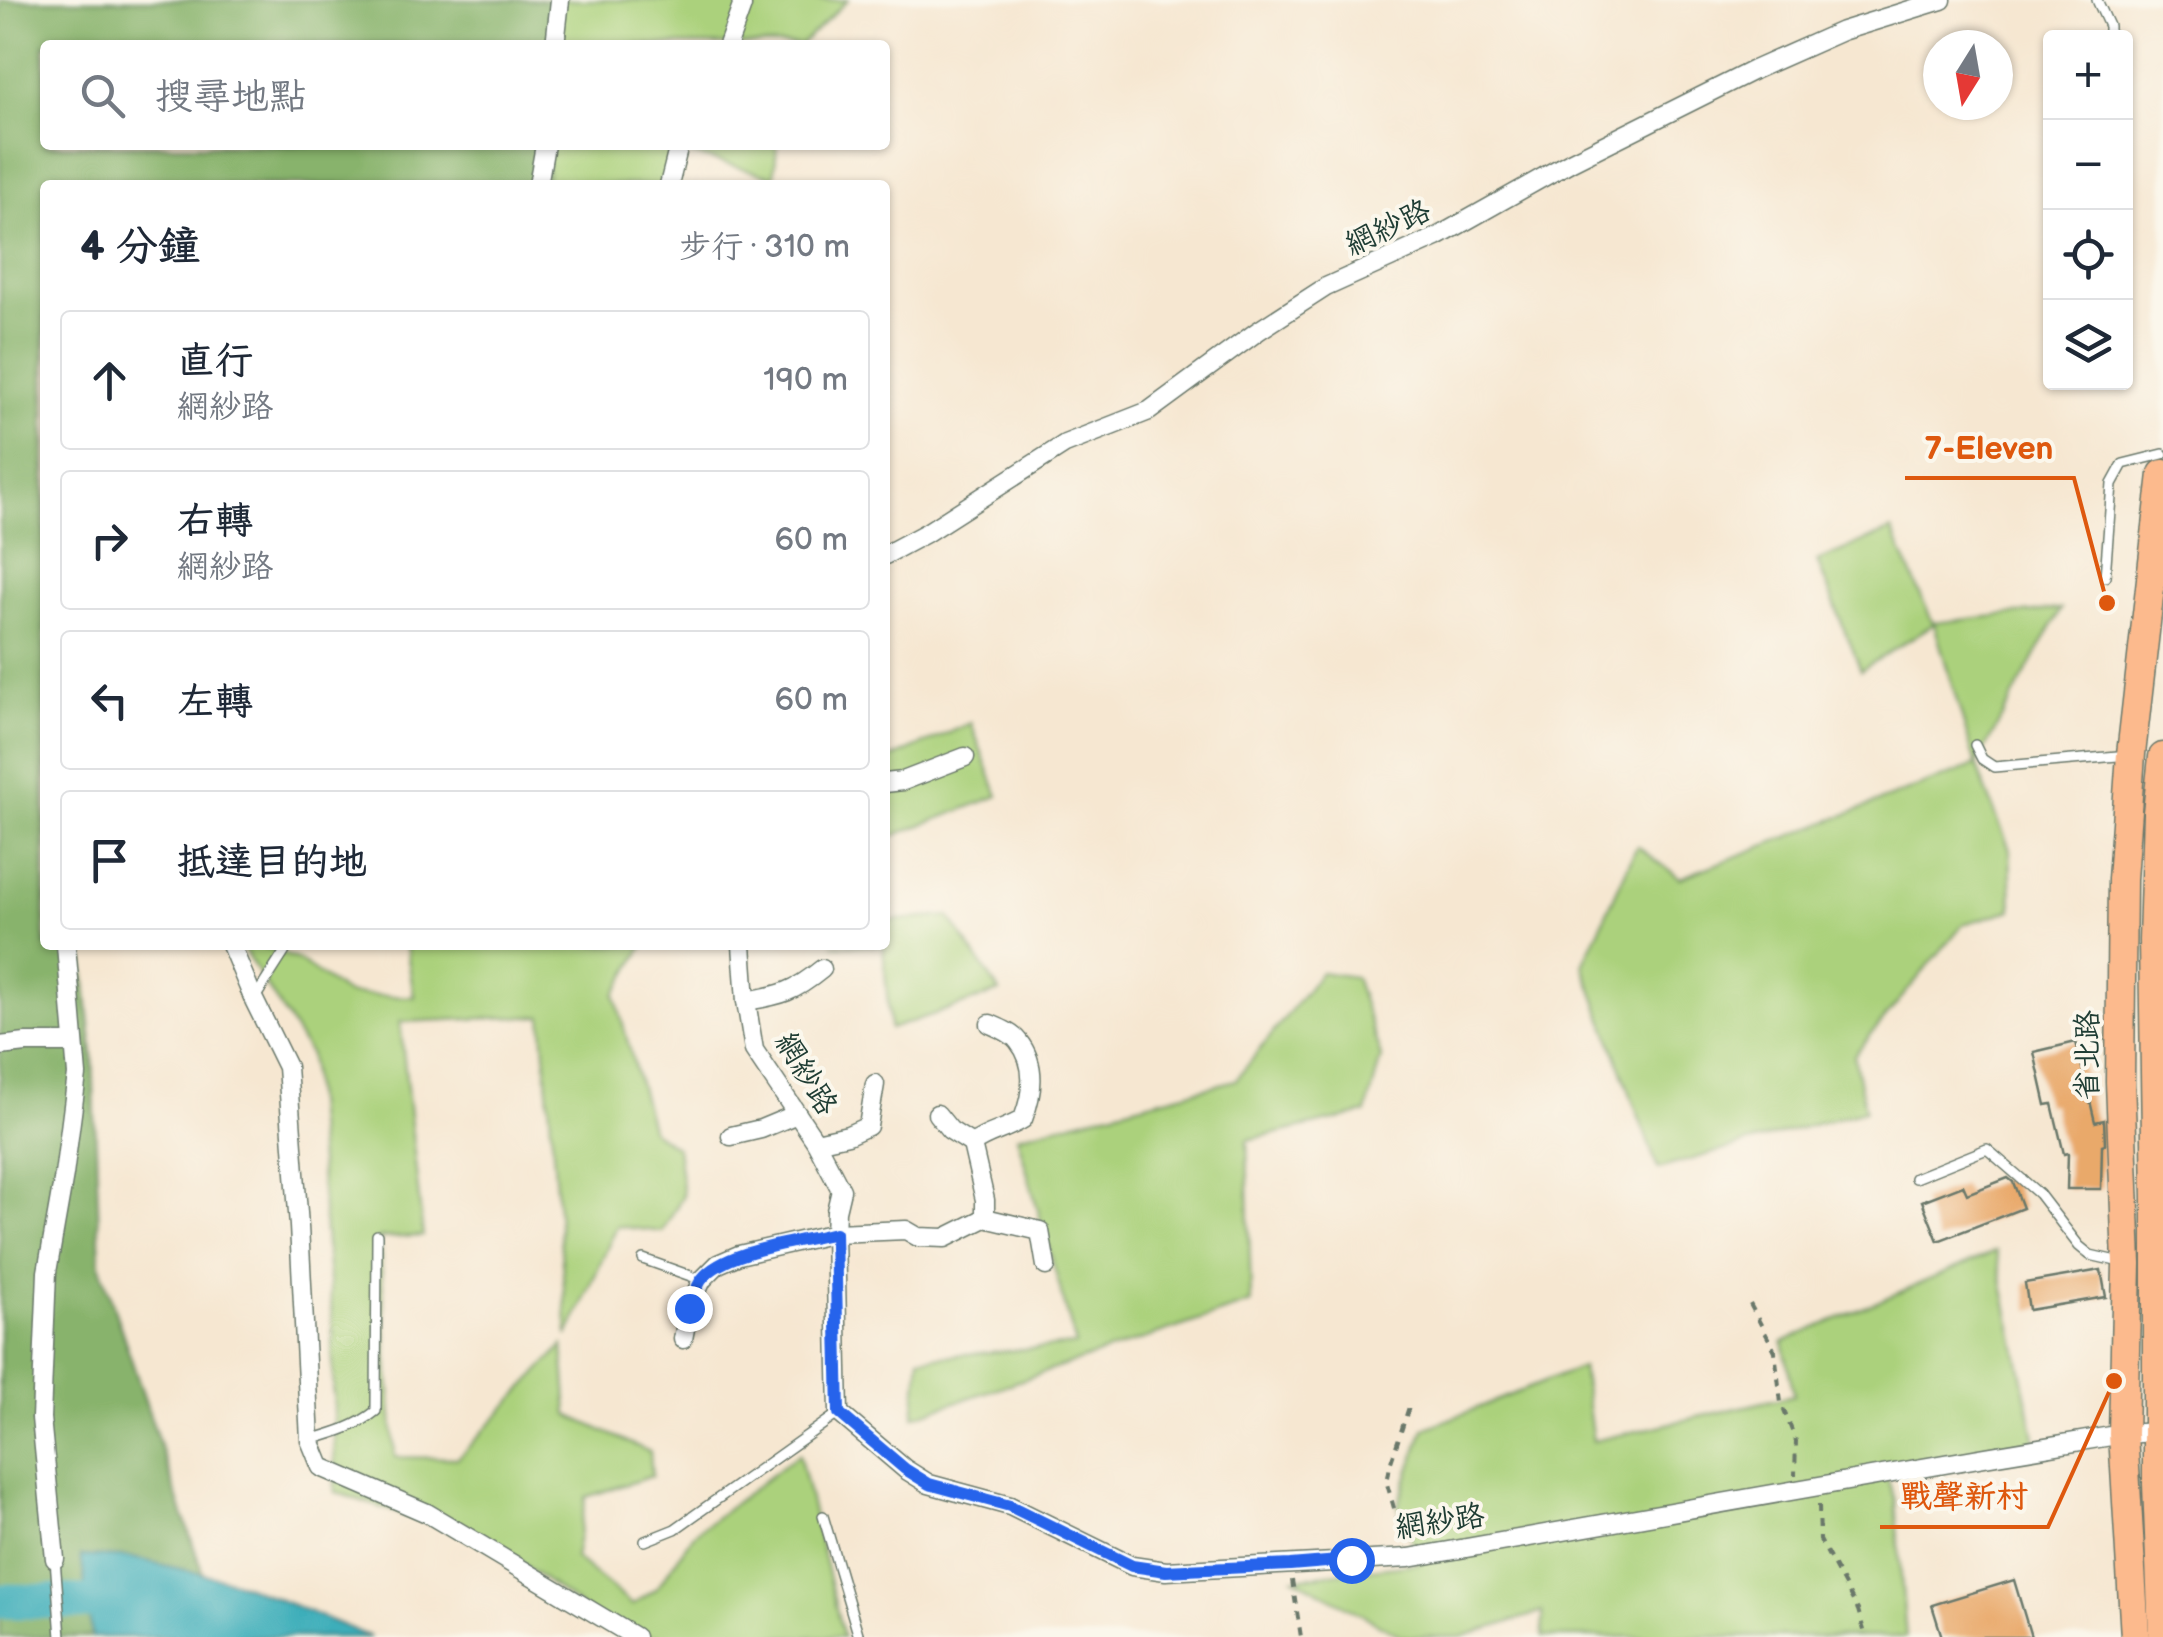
<!DOCTYPE html>
<html lang="zh-TW">
<meta charset="utf-8">
<style>
body{margin:0;font-family:"Balsamiq Sans","LXGW WenKai TC",sans-serif;background:#f6f6f7;color:#1f2937}
.controls{position:absolute;right:30px;top:30px;display:grid;overflow:hidden;border-radius:10px;box-shadow:0 2px 8px #0004}
.controls button{width:90px;height:90px;display:grid;place-items:center;padding:0;border:0;border-bottom:2px solid #e0e1e3;background:#fff;color:#1f2937;font:50px sans-serif}
.compass{position:absolute;left:1923px;top:30px;width:90px;height:90px;border-radius:50%;background:#fff;box-shadow:0 2px 8px #0004;rotate:191deg}
.stop{position:absolute;width:30px;height:30px;margin:-22px;border:8px solid #2563eb;border-radius:50%;background:#fff}
.stop.end{background:#2563eb;border-color:#fff;box-shadow:0 2px 10px #0008}
.list{margin:0;padding:0;list-style:none}
h2{display:flex;justify-content:space-between;align-items:center;height:130px;margin:0;padding:0 40px;font-size:42px}
h2 small{font-size:32px;font-weight:400;color:#747a83}
.list li{display:grid;grid-template-columns:65px 1fr auto;gap:30px;align-items:center;box-sizing:border-box;height:140px;margin:0 20px 20px;padding:0 20px;border:2px solid #e0e1e3;border-radius:10px}
.list b{display:block;font-size:38px;white-space:nowrap}
.list p{margin:0;font-size:32px;white-space:nowrap;color:#747a83}
.list em{font-size:32px;font-style:normal;color:#747a83}
.icon{flex:none;width:55px;height:55px;fill:none;stroke:currentColor;stroke-width:2;stroke-linecap:round;stroke-linejoin:round}
.map{position:relative;flex:none;width:2163px;height:1637px;overflow:hidden}
.search{position:absolute;background:#fff;box-shadow:0 2px 8px #0004;left:40px;top:40px;width:850px;height:110px;display:flex;align-items:center;gap:25px;box-sizing:border-box;padding:0 35px;border-radius:10px;color:#747a83;font-size:38px}
.panel{position:absolute;background:#fff;box-shadow:0 2px 8px #0004;left:40px;top:180px;width:850px;height:770px;border-radius:10px}
.map>svg:first-child{display:block}
</style>
<div class="map">
<svg width="2163" height="1637" viewBox="0 0 2163 1637">
<rect width="100%" height="100%" fill="#fbf7ec"/>
<filter id="ink" filterUnits="userSpaceOnUse"><feTurbulence type="fractalNoise" baseFrequency=".01" numOctaves="2"/><feDisplacementMap in="SourceGraphic" scale="20" xChannelSelector="R" yChannelSelector="G"/><feConvolveMatrix kernelMatrix="1 2 1 2 8 2 1 2 1" color-interpolation-filters="sRGB"/></filter>
<filter id="wash" filterUnits="userSpaceOnUse"><feTurbulence type="fractalNoise" baseFrequency=".0048" numOctaves="4" result="noise"/><feDisplacementMap in="SourceGraphic" scale="40" xChannelSelector="R" yChannelSelector="G"/><feGaussianBlur stdDeviation="2.25" result="paint"/><feColorMatrix in="noise" values="0 0 0 0 0 0 0 0 0 0 0 0 0 0 0 0 0 1.4 0 .05"/><feComposite in="paint" operator="in"/></filter>
<g filter="url(#wash)">
<rect width="100%" height="100%" fill="#f6e7d1"/>
<g fill="#abd17c" stroke="#658758" stroke-width="2.5">
<path d="M560 0H848L801 45H556Z"/>
<path d="M547 145H777L774 177 684 152 672 185H545Z"/>
<path d="M1892 530 1933 623 2061 609 1976 765 2010 850 2012 910 1963 924 1854 1055 1865 1110 1658 1169 1583 965 1637 846 1680 878 1976 765 1934 624 1861 670 1817 561Z"/>
<path d="M971 723 998 796 885 839V761Z"/>
<path d="M949 916 1000 992 890 1029 883 946 832 945H885V921Z"/>
<path d="M241 945H260L297 959 347 994 414 997 406 945H644L615 995 652 1131 677 1148 683 1195 662 1232 617 1226 568 1336 542 1016 400 1022 423 1236 379 1238 395 1457 458 1458 563 1346 568 1415 650 1452 652 1476 586 1497 575 1558 632 1605 656 1589 694 1534 799 1454 843 1637H623L496 1545 335 1492 332 1316 310 1055Z"/>
<path d="M1321 972 1355 977 1381 1057 1366 1113 1247 1140 1251 1303 914 1416 920 1358 1076 1345 1017 1136 1236 1080Z"/>
<path d="M1996 1251 2036 1442 1885 1472 1895 1500 1906 1637H1543L1542 1612 1461 1637H1403L1295 1578 1421 1563 1398 1505 1424 1429 1582 1367 1593 1441 1794 1395 1783 1342Z"/>
</g>
<path fill="#88b36c" stroke="#547850" stroke-width="2.5" d="M0 0H560L557 45H45V145H549L546 185H45V945H82L93 1054 100 1266 224 1637H0Z"/>
<path fill="#3eaeba" stroke="#2e7677" stroke-width="2.5" d="M81 1556 129 1557 234 1581 371 1637H92Z"/>
<g fill="none" stroke-linecap="round" stroke-linejoin="round">
<path stroke="#3eaeba" stroke-width="35" d="M0 1601 99 1602 134 1605"/>
</g>
<g id="blocks">
<g fill="#e9a96b">
<path d="M2076 1042 2095 1122 2104 1120 2105 1144 2102 1145 2101 1189H2067L2068 1153 2064 1154 2052 1104 2046 1105 2034 1052Z"/>
<path d="M2008 1178 2013 1182 2023 1208 1938 1241 1922 1201 1963 1185 1967 1194Z"/>
<path d="M2101 1270 2106 1297 2029 1310 2025 1283Z"/>
<path d="M2014 1580 2031 1637H1942L1932 1605Z"/>
</g>
</g>
</g>
<g filter="url(#ink)">
<use href="#blocks" fill-opacity="0" stroke="#6a786b" stroke-width="2.5"/>
<g fill="none" stroke-linecap="round" stroke-linejoin="round">
<g stroke="#6a786b" stroke-width="12">
<g id="service">
<path d="M2097 0 2109 26V38"/>
<path d="M2105 577 2112 484 2123 464 2163 454"/>
<path d="M1975 745 1982 759 1994 767 2129 755"/>
<path d="M255 998 289 945"/>
<path d="M1915 1178 1987 1149 2039 1194 2079 1246 2090 1255 2125 1263"/>
<path d="M643 1259 702 1280"/>
<path d="M310 1440C334 1433 356 1427 376 1411L377 1235"/>
<path d="M823 1516 859 1637"/>
<path d="M645 1541 675 1529 839 1413"/>
<path d="M55 1559 61 1637"/>
</g>
</g>
<g stroke="#6a786b" stroke-width="21">
<g id="minor">
<path d="M555 45 560 0"/>
<path d="M728 45 742 6 741 0"/>
<path d="M538 185 545 145"/>
<path d="M669 185 679 145"/>
<path d="M885 555 926 533 1065 444 1149 411 1258 331 1326 287 1437 237 1572 161 1754 70 1842 31 1942 0"/>
<path d="M885 783 903 781 965 757"/>
<path d="M231 945 254 1000 287 1067 299 1226 310 1440 321 1467 427 1513 635 1637"/>
<path d="M742 945 746 1001 754 1050 816 1142 841 1190 836 1211 835 1233 839 1413 905 1469 929 1484 1010 1506 1132 1566 1166 1571 1409 1558 1979 1458 2123 1434 2157 1432"/>
<path d="M746 1001C782 995 794 992 822 969"/>
<path d="M0 1046 26 1043H74"/>
<path d="M937 1114 950 1130 972 1144"/>
<path d="M731 1136 761 1129 797 1114"/>
<path d="M816 1142 848 1135 868 1126 875 1084"/>
<path d="M985 1218 1040 1231 1046 1266"/>
<path d="M683 1339 689 1308 702 1280 718 1264 739 1255 835 1233 906 1230 918 1237 945 1238 985 1218V1200L972 1144C988 1132 1006 1130 1023 1119 1033 1093 1037 1064 1018 1041 1012 1033 999 1028 990 1024"/>
<path d="M55 1559 41 1418 47 1272 64 1175 77 1075 66 945"/>
</g>
</g>
<g stroke="#6a786b" stroke-width="31">
<g id="primary">
<path d="M2163 757 2157 813 2153 940 2157 1203V1484L2163 1635"/>
<path d="M2135 1637 2123 1434 2127 1264 2120 1082 2122 879 2131 754 2163 474"/>
</g>
</g>
<g stroke="#6a786b" stroke-width="4" stroke-dasharray="8 8" stroke-linecap="butt">
<path d="M1750 1304 1775 1351 1781 1403 1796 1441 1795 1475"/>
<path d="M1819 1505 1820 1540 1858 1610 1866 1637"/>
<path d="M1403 1539 1387 1484 1390 1465 1409 1407"/>
<path d="M1292 1580 1301 1637"/>
</g>
<use href="#service" stroke="#fff" stroke-width="9"/>
<use href="#minor" stroke="#fff" stroke-width="18"/>
<use href="#primary" stroke="#fcba8d" stroke-width="28"/>
</g>
</g>
<g fill="none" stroke-linecap="round" stroke-linejoin="round" filter="url(#ink)">
<path stroke="#2563eb" stroke-width="12" d="M689 1308C693 1299 696 1287 702 1279 724 1250 800 1242 835 1233L839 1413 905 1469 929 1484 1010 1506 1132 1566 1166 1571 1290 1565 1351 1560"/>
</g>
<g text-anchor="middle" dominant-baseline="central" stroke-width="8" stroke-linejoin="round" paint-order="stroke">
<g font-size="30" fill="#1f3d34" stroke="#fbf7ec">
<text transform="translate(1388 228) rotate(-25)">網紗路</text>
<text transform="translate(2088 1055) rotate(-90)">省北路</text>
<text transform="translate(806 1074) rotate(59)">網紗路</text>
<text transform="translate(1440 1522) rotate(-8)">網紗路</text>
</g>
</g>
<path fill="none" stroke="#de580e" stroke-width="4" d="M2107 603L2074 478H1905M2114 1381L2048 1527H1880"/>
<g fill="#de580e" stroke="#fbf7ec" stroke-width="4">
<circle cx="2107" cy="603" r="10"/>
<circle cx="2114" cy="1381" r="10"/>
</g>
<g font-size="32" text-anchor="middle" font-weight="bold" fill="#de580e" stroke="#fbf7ec" stroke-width="8" stroke-linejoin="round" paint-order="stroke">
<text x="1989" y="459">7-Eleven</text>
<text x="1964" y="1507">戰聲新村</text>
</g>
</svg>
<div class="controls">
<button>+</button>
<button>−</button>
<button><svg class="icon" aria-label="locate" viewBox="0 0 24 24"><circle cx="12" cy="12" r="6"/><path d="M12 2v4M12 18v4M2 12h4M18 12h4"/></svg></button>
<button><svg class="icon" aria-label="layers" viewBox="0 0 24 24"><path d="M12 4l9 5-9 5-9-5zM3 14l9 5 9-5"/></svg></button>
</div>
<svg class="compass" viewBox="-18 -18 36 36"><path d="M0-13l5 13h-10z" fill="#e53935"/><path d="M0 13l5-13h-10z" fill="#747a83"/></svg>
<div class="stop" style="left:1351px;top:1560px"></div>
<div class="stop end" style="left:689px;top:1308px"></div>
<div class="search"><svg class="icon" aria-label="search" viewBox="0 0 24 24"><circle cx="10" cy="10" r="6"/><path d="M15 15l6 6"/></svg>搜尋地點</div>
<section class="panel">
<h2>4 分鐘<small>步行 · 310 m</small></h2>
<ul class="list">
<li><svg class="icon" aria-label="ahead" viewBox="0 0 24 24"><path d="M12 20V5M6 11l6-6 6 6"/></svg><div><b>直行</b><p>網紗路</p></div><em>190 m</em></li>
<li><svg class="icon" aria-label="right" viewBox="0 0 24 24"><path d="M7 20v-9h11M14 6l5 5-5 5"/></svg><div><b>右轉</b><p>網紗路</p></div><em>60 m</em></li>
<li><svg class="icon" aria-label="left" viewBox="0 0 24 24"><path d="M17 20v-9H6M10 6l-5 5 5 5"/></svg><div><b>左轉</b></div><em>60 m</em></li>
<li><svg class="icon" aria-label="arrive" viewBox="0 0 24 24"><path d="M6 21V4h12l-3 4 3 4H6"/></svg><div><b>抵達目的地</b></div></li>
</ul>
</section>
</div>
